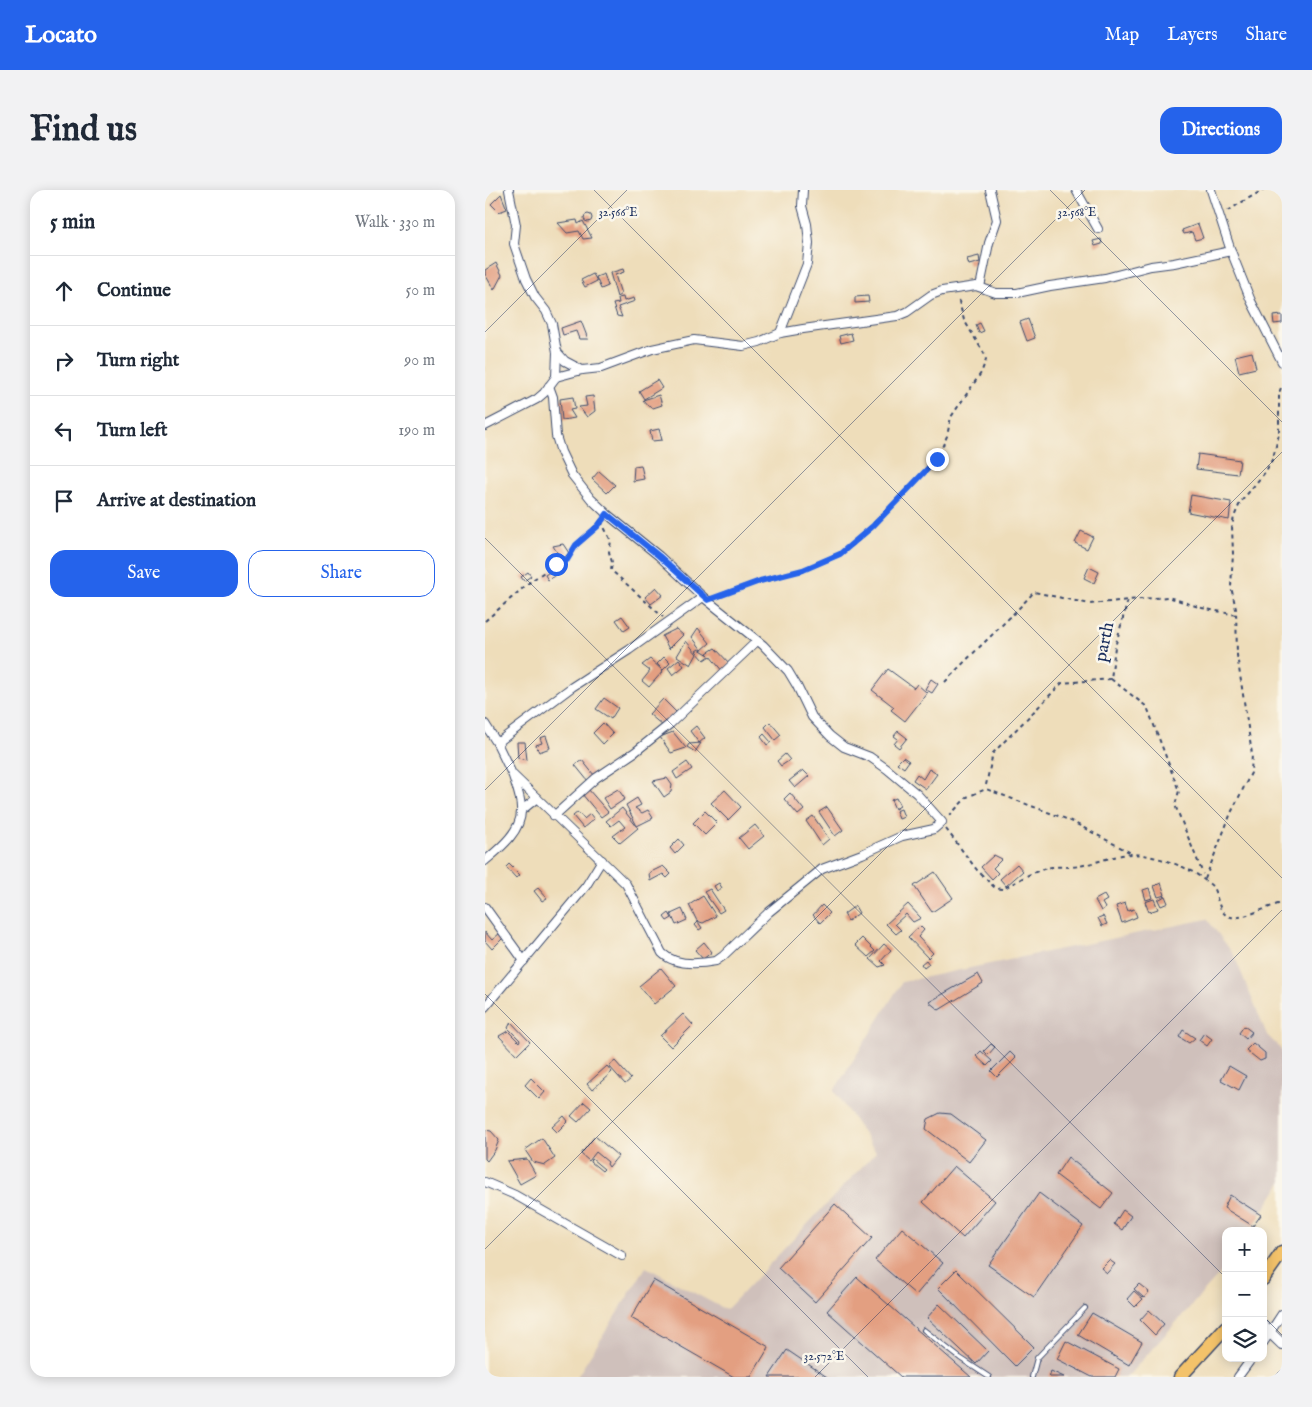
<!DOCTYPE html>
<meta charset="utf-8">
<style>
body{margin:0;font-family:"IM FELL English",serif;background:#f2f2f3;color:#1f2937}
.controls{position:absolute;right:15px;bottom:15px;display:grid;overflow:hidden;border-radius:10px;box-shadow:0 2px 12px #0003}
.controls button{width:45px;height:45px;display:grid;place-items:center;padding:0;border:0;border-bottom:1px solid #e0e1e3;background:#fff;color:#1f2937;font:25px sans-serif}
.stop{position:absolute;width:15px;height:15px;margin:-11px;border:4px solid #2563eb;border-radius:50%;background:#fff}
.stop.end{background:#2563eb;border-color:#fff;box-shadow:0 1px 5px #0008}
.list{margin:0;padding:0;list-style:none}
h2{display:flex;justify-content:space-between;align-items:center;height:65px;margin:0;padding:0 20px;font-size:21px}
h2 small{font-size:16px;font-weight:400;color:#747a83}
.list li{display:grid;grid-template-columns:32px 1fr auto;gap:15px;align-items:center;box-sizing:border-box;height:70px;padding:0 20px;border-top:1px solid #e0e1e3}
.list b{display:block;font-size:19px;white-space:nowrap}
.list em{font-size:16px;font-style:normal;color:#747a83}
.actions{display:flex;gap:10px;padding:15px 20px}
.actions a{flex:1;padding:11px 0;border:1px solid #2563eb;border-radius:15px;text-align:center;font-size:18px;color:#2563eb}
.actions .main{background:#2563eb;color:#fff}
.icon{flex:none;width:28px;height:28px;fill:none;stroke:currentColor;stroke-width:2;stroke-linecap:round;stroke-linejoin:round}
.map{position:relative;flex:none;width:797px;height:1187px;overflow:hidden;border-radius:15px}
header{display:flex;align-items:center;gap:30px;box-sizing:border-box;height:70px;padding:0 25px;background:#2563eb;color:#fff}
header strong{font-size:24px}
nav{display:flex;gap:28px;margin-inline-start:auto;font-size:18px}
.intro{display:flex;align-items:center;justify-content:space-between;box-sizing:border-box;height:120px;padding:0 30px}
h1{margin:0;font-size:35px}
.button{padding:12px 22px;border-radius:15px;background:#2563eb;color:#fff;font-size:18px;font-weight:700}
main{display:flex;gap:30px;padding:0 30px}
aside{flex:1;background:#fff;border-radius:15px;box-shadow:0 2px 12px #0003}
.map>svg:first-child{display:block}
</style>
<header>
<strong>Locato</strong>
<nav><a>Map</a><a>Layers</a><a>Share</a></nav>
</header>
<div class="intro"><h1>Find us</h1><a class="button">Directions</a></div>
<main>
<aside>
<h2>5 min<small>Walk · 330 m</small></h2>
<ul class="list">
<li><svg class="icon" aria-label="ahead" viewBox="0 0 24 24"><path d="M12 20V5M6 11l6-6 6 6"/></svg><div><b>Continue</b></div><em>50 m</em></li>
<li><svg class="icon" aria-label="right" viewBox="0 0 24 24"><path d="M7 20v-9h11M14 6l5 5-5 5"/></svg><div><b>Turn right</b></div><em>90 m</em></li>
<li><svg class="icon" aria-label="left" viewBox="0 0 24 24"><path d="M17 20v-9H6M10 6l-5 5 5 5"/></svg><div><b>Turn left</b></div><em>190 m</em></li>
<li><svg class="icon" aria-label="arrive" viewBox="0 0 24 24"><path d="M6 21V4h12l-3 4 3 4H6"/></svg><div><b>Arrive at destination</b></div></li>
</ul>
<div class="actions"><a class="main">Save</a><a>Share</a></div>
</aside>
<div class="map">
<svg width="797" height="1187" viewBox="0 0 797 1187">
<rect width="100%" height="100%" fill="#fbf7ec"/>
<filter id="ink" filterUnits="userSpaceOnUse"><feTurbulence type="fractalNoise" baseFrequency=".02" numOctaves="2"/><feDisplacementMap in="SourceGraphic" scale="10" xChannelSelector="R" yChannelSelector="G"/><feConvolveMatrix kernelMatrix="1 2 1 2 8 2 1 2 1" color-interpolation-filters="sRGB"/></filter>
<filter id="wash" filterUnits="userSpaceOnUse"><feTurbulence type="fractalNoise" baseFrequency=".0096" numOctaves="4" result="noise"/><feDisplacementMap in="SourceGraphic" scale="20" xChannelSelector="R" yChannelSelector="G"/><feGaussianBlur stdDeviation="1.12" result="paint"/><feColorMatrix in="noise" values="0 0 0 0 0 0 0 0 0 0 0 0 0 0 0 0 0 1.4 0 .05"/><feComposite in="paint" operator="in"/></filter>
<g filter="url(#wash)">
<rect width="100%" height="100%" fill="#eeddba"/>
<path fill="#cfc0bb" d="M722 729 749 765 782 845 797 860V992L765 1041H741V1077L642 1187H92L161 1077 241 1120 391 962 349 901 417 792Z"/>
<g id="blocks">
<g fill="#e39f81">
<path d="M16 4 22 19 14 22 6 14Z"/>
<circle cx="103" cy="28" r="4"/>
<path d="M92 30 93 34 98 31 107 48 98 49 94 41 82 43 73 33Z"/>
<path d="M713 34 718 48 710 50 707 42 699 44 697 40Z"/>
<path d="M616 49 617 54 610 56 608 51Z"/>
<path d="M494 66 495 72 484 75 482 69Z"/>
<path d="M11 73 17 85 9 100 0 84V80Z"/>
<path d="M138 79 139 82 130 85 136 104 132 107 125 83Z"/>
<path d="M108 84 112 91 100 97 96 90Z"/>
<path d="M119 84 123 96 116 99 111 87Z"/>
<path d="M383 106 384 112 370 113V107Z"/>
<path d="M138 107 139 111 149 108 150 111 133 117 137 127 132 126 128 114 134 113 133 108Z"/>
<path d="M797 125V133L789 134 788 126Z"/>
<path d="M543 129 550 148 542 151 535 132Z"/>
<path d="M96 131 103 149H94L91 141 78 145 76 138Z"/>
<path d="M495 133 499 141 494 143 491 135Z"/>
<path d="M366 143 368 150 356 153 354 146Z"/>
<path d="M767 162 771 178 754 182 750 166Z"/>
<path d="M172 190 177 198 159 209 154 201Z"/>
<path d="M174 205 177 215 168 218 163 216 158 210Z"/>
<path d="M108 206 110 221 102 227 94 217 102 216 100 207Z"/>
<path d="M88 207 90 219 85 220 90 228 77 230 75 209Z"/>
<path d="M174 239 177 250 167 251 165 241Z"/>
<path d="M713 264 755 270 753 284 711 279Z"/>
<path d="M156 275 159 289 148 291 149 276Z"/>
<path d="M114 281 130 295 122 303 107 289Z"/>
<path d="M706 305 746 312 744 330 703 322Z"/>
<path d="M596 341 608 347 602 359 590 353Z"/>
<path d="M78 354 84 363 77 370 68 356Z"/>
<path d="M604 377 614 382 609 393 599 388Z"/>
<path d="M69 379 72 384 63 390 60 385Z"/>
<path d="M43 382 46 386 39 391 36 387Z"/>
<path d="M171 397 178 405 166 414 160 407Z"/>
<path d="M137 426 145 437 139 441 131 430Z"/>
<path d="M213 438 225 453 217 460 207 447Z"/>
<path d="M191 439 198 445 184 459 177 446Z"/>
<path d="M201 451 212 464 206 475 192 466Z"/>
<path d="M230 458 245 474 238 482 225 466 219 470 211 461 214 459 224 465 222 463Z"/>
<path d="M179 467 185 473 178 480 172 474Z"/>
<path d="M165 469 178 481 164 497 157 491 165 481 157 475Z"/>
<path d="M194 469 199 476 188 485 183 478Z"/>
<path d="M403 479 429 498 432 494 442 503 420 531 406 520 409 517 387 500Z"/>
<path d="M446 489 453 494 447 503 440 499Z"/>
<path d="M119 508 133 518 126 529 111 519Z"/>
<path d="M178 509 191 522 178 536 164 524Z"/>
<path d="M285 532 296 545 290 550 280 537Z"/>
<path d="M118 533 128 544 118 554 108 543Z"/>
<path d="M211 536 220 548 214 553 205 541Z"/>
<path d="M413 541 422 548 414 558 409 554 413 549 409 546Z"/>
<path d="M188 542 201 558 186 563 175 547Z"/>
<path d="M279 544 286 552 282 555 276 547Z"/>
<path d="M61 546 65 558 54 562 51 555 57 553 55 548Z"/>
<path d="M32 552H40L42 570 33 568Z"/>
<path d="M216 553 210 562 202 557 204 554Z"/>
<path d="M300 564 305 570 296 576 292 571Z"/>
<path d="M418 567 424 571 419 578 412 573Z"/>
<path d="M97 570 109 585 103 591 90 575Z"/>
<path d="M202 572 207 579 192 589 188 582Z"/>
<path d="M444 579 452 584 441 599 428 590 432 584 438 589Z"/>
<path d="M318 580 324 586 310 598 304 591Z"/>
<path d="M182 588 187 595 186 602 179 607 168 591Z"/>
<path d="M103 599 123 622 116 627 97 604Z"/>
<path d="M133 599 140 609 125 619 118 608Z"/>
<path d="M240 600 256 617 243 630 226 613Z"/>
<path d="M305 603 319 620 313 625 299 609Z"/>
<path d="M152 608 156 615 150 618 157 623 163 620 168 628 152 636 141 615Z"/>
<path d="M411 608 415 616 410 619 406 610Z"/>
<path d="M342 617 358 640 350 646 334 622Z"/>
<path d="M137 618 153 638 135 653 128 646 140 637 134 630 126 636 121 631Z"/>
<path d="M416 619 419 627 414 629 411 621Z"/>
<path d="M220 621 232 633 220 645 208 633Z"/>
<path d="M93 622 99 629 105 624 109 629 98 638 88 626Z"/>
<path d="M328 626 344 649 337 655 321 631Z"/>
<path d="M270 635 279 646 263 659 254 648Z"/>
<path d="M194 649 199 655 190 664 185 658Z"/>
<path d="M509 665 517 669 508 678 513 683 507 689 496 677Z"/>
<path d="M24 674 35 685 31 688 21 677Z"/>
<path d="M532 674 538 681 521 696 515 689Z"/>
<path d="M178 676 186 684 182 688 178 684 165 691 164 683Z"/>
<path d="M450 682 468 708 447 722 429 696Z"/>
<path d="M234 693 237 698 232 701 229 696Z"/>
<path d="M676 693 680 705 673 707 669 696Z"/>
<path d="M53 698 62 708 57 711 49 701Z"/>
<path d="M664 698 667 708 661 710 658 700Z"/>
<path d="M225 699 239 720 234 723 219 702Z"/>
<path d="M619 705 622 710 617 713 620 718 616 721 610 710Z"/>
<path d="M218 706 231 726 218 733 212 731 204 715Z"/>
<path d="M680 706 683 713 676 716 673 710Z"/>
<path d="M669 709 673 719 664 722 660 712Z"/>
<path d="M640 713 643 721 649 719 652 727 637 733 631 716Z"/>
<path d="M423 714 436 728 428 732 421 724 410 734 416 740 411 744 401 734Z"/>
<path d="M337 715 345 723 335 733 328 725Z"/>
<path d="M370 716 374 723 363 731 359 724Z"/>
<path d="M197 719 202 730 191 735 186 724Z"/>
<path d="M184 723 187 728 182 731 179 727Z"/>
<path d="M618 726 622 734 617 736 613 728Z"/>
<path d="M213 732 217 738 214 740 210 735Z"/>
<path d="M435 736 439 740 433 747 448 763 443 768 423 747Z"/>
<path d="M0 742 7 750 15 743 18 748 7 759 0 751Z"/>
<path d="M377 748 390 761 383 767 370 755Z"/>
<path d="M219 752 227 762 218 769 210 760Z"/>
<path d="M399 754 406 760 396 771 400 775 394 777 385 769Z"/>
<path d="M441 770 444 774 439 778 436 774Z"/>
<path d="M176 778 191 796 169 814 154 796Z"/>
<path d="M493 784 498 793 454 820 444 812Z"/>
<path d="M198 824 208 835 186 857 175 846Z"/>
<path d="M26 832 45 852 32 865 14 846 23 841 34 852 35 850 23 838Z"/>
<path d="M759 836 767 842 761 849 754 843Z"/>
<path d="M698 840 710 848 704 853 694 847Z"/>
<path d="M719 843 727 849 722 856 714 850Z"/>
<path d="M768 853 780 863V869L775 871 761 860Z"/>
<path d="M506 854 510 857 503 865 499 861Z"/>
<path d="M496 861 507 871 502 876 491 866Z"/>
<path d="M525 862 531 868 512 887 506 881Z"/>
<path d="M130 871 146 889 140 894 124 876Z"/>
<path d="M122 876 127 882 107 900 102 894Z"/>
<path d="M744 876 761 886 754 900 736 890Z"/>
<path d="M46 888 60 902 54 909 40 895Z"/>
<path d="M99 912 106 918 93 932 86 926Z"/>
<path d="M455 923 466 924 501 950 484 972 441 939 443 929Z"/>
<path d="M79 926 83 931 72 942 67 937Z"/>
<path d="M0 940 6 941 14 950 10 960 2 971 0 969Z"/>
<path d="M110 946 133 966 124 977 122 974 123 972 111 962 104 971 96 964Z"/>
<path d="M57 948 70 968 60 975 48 972 40 960Z"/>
<path d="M583 967 628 1003 616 1019 571 985Z"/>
<path d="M42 969 51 985 35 994 22 971Z"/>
<path d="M107 969 119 979 117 981 106 972Z"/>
<path d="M469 976 510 1011 478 1048 438 1012Z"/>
<path d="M554 1003 598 1036 549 1107 503 1075Z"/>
<path d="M745 1005 776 1025 768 1036 739 1018Z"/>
<path d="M350 1014 387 1048 330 1112 293 1078Z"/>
<path d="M638 1020 646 1026 637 1040 629 1034Z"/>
<path d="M417 1038 458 1073 431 1105 390 1070Z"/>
<path d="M624 1070 630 1074 622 1083 616 1078Z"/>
<path d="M471 1080 549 1157 530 1176 453 1098Z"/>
<path d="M372 1087 486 1187H416L342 1121Z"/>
<path d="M168 1090 284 1157 266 1187H249L146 1128Z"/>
<path d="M654 1094 664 1102 659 1108 649 1099Z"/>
<path d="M649 1101 658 1109 650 1117 642 1109Z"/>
<path d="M454 1114 503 1161 491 1174 442 1128Z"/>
<path d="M664 1120 679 1134 670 1145 655 1130Z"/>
<path d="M607 1123 657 1152 644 1175 593 1145Z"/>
<path d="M581 1151 634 1179 630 1187H607L572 1169Z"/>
<path d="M302 1160 342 1187H284Z"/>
<path d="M566 1181 579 1187H564Z"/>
</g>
</g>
</g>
<g filter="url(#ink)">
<use href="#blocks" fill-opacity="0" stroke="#3b496c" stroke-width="1"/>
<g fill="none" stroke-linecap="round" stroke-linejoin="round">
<g stroke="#3b496c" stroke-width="6">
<g id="service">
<path d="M439 1140 475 1168 504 1187"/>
<path d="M547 1187 552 1168 600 1118"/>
</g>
</g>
<g stroke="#3b496c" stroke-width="10">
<g id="minor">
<path d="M24 0 31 35 29 54 41 89 50 107 61 121 67 134 72 162 71 187"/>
<path d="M591 0 613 39"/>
<path d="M726 0 746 61 766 111 797 172"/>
<path d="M495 97 504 53 512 30 505 0"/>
<path d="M295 143 322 74 324 53 322 34 317 16 318 0"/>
<path d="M72 162 80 171 97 180"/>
<path d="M0 236 52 209 59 203 71 187 97 180 116 178 167 159 209 150 258 156 274 152 295 143 318 139 412 126 422 122 446 105 457 101 491 96 511 103H532L565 96 620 88 666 76 689 73 746 61"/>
<path d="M0 534 12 553 27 584 141 694 177 763C190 776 214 774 231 771L238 766 284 722 337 679 377 664 417 646 449 639 457 632 432 604 402 579 385 567 359 557 345 546 327 527 312 496 303 481 278 455 218 407 174 366 122 324 106 309 87 285 76 262 71 246 68 207 64 196"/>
<path d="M12 553 87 497 144 460 218 407"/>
<path d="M37 620 52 608"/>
<path d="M69 626 111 588 150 562 185 534 272 451"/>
<path d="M0 671C14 659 36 642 36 621 37 609 31 596 28 586"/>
<path d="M0 717 39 771"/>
<path d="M0 817 101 696 117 670"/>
<path d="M0 992 30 1005 137 1066"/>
<path d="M778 1153 797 1124"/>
<path d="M753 1187 767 1168"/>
</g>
</g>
<g stroke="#3b496c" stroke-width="12">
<path id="tertiary" d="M778 1136 797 1154"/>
</g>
<g stroke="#3b496c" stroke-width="15">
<g id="trunk">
<path d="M778 1089 797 1062"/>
<path d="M695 1187 741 1137"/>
</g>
</g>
<g stroke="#3b496c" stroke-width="2" stroke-dasharray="4 4" stroke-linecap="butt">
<path d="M743 21 752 15 778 0"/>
<path d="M116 331 126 351 124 362 127 372 126 380 178 427"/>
<path d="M232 407 275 391 318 380 355 364 370 353 452 269 462 246 466 227 496 183 501 170 500 165 479 130 473 108"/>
<path d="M0 431 46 391 71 374 82 370 91 355 117 330"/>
<path d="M626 489 662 517 694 601 690 615 718 684"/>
<path d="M460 492C489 461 521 433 549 402L605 414 643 410"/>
<path d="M501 595 508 563 577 493 626 489 630 457 643 410 683 407 717 418 751 425"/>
<path d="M464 626 482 607 501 599 584 630 648 664"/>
<path d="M461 639 492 680 510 698 518 699C534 690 550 680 567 677 576 676 585 678 594 676 612 673 629 665 646 664 666 664 703 676 718 689 721 691 725 694 727 696 734 706 732 724 746 727 758 730 783 716 797 713"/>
<path d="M720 689 746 623 766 583 767 564 752 465 751 419 746 397 748 364 747 336 749 327 755 313 781 281 788 268 794 244V203L797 195"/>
</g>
<use href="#service" stroke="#fff" stroke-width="4"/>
<use href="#minor" stroke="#fff" stroke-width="8"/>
<use href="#tertiary" stroke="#fff" stroke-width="10"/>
<use href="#trunk" stroke="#f3c26a" stroke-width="12"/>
</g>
</g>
<g fill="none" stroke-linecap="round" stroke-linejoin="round" filter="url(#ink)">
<path stroke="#2563eb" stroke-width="6" d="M71 374 82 370 91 355 113 336 122 324 174 366 223 410 275 391 318 380 355 364 388 336 452 269"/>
</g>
<path fill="none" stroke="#1b2f5e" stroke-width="1" stroke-opacity="0.45" d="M109 0 797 688M565 0 797 232M0 142 142 0M0 348 741 1088M0 600 600 0M0 804 383 1187M0 1059 797 262M778 1126 797 1145M330 1187 797 720M788 1187 797 1178"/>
<g text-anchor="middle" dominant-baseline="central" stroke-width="5" stroke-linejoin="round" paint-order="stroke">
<g font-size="18" fill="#1b2f5e" stroke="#fbf7ec">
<text transform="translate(620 452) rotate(-78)">parth</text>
</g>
</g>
<g font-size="12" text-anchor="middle" fill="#1b2f5e" stroke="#fbf7ec" stroke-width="5" stroke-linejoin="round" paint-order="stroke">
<text x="133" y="26">32.566°E</text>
<text x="592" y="26">32.568°E</text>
<text x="339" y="1170">32.572°E</text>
</g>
</svg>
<div class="controls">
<button>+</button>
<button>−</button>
<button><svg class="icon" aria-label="layers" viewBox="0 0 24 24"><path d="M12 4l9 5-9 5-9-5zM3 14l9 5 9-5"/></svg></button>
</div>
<div class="stop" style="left:71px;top:374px"></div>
<div class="stop end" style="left:452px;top:269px"></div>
</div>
</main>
